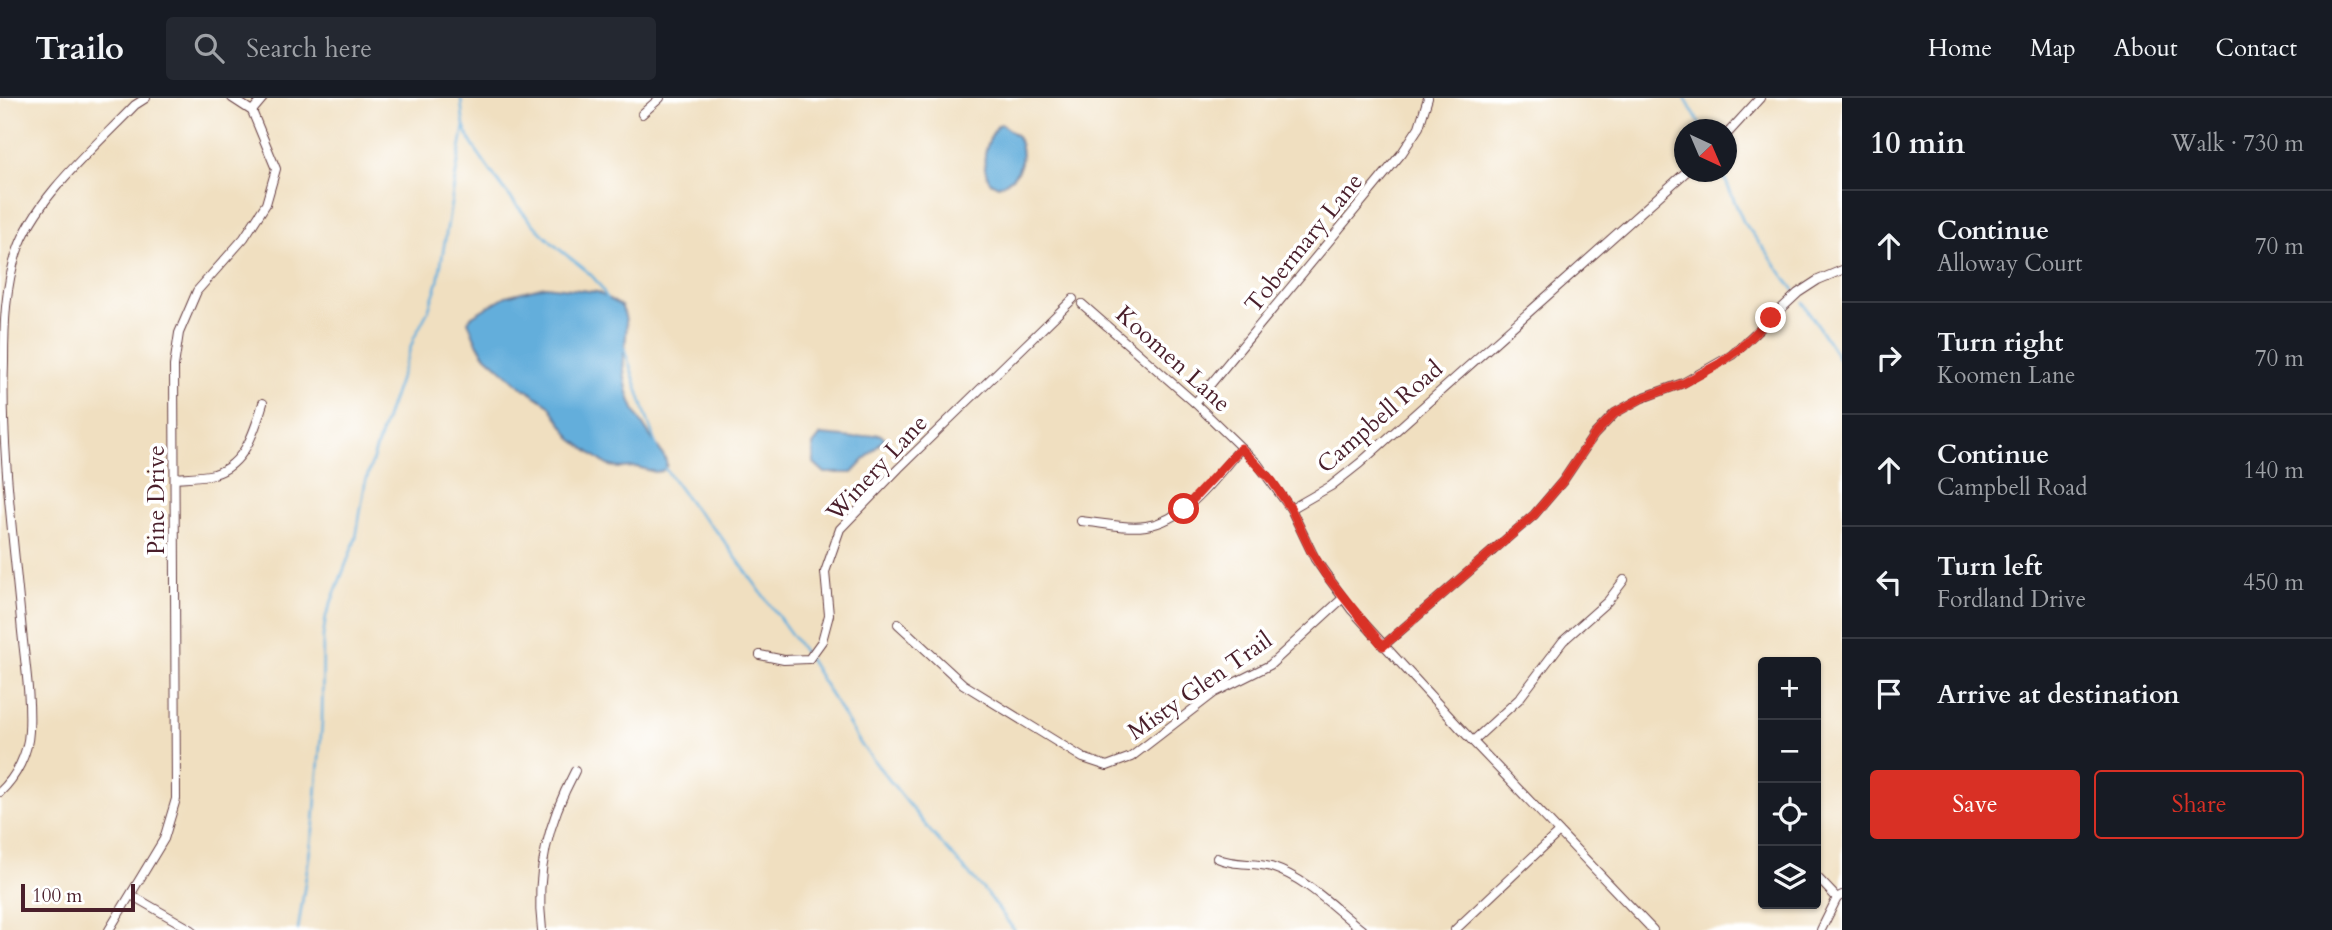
<!DOCTYPE html>
<meta charset="utf-8">
<style>
body{margin:0;font-family:Cardo,serif;background:#242831;color:#f1f3f6}
.controls{position:absolute;right:21px;bottom:21px;display:grid;overflow:hidden;border-radius:7px;box-shadow:0 2px 5px #0004}
.controls button{width:63px;height:63px;display:grid;place-items:center;padding:0;border:0;border-bottom:2px solid #363941;background:#171b24;color:#f1f3f6;font:35px sans-serif}
.compass{position:absolute;left:1674px;top:21px;width:63px;height:63px;border-radius:50%;background:#171b24;box-shadow:0 2px 5px #0004;rotate:136deg}
.scale{position:absolute;left:21px;bottom:18px;width:114px;box-sizing:border-box;padding-left:7px;border:4px solid #4a1f2b;border-top:0;font-size:19px;line-height:24px;white-space:nowrap;color:#4a1f2b;-webkit-text-stroke:5px #fff;paint-order:stroke}
.stop{position:absolute;width:21px;height:21px;margin:-16px;border:5px solid #d93025;border-radius:50%;background:#fff}
.stop.end{background:#d93025;border-color:#fff;box-shadow:0 2px 7px #0008}
.list{margin:0;padding:0;list-style:none}
h2{display:flex;justify-content:space-between;align-items:center;height:91px;margin:0;padding:0 28px;font-size:30px}
h2 small{font-size:23px;font-weight:400;color:#9ea1a6}
.list li{display:grid;grid-template-columns:46px 1fr auto;gap:21px;align-items:center;box-sizing:border-box;height:112px;padding:0 28px;border-top:2px solid #363941}
.list b{display:block;font-size:26px;white-space:nowrap}
.list p{margin:0;font-size:23px;white-space:nowrap;color:#9ea1a6}
.list em{font-size:23px;font-style:normal;color:#9ea1a6}
.actions{display:flex;gap:14px;padding:21px 28px}
.actions a{flex:1;padding:16px 0;border:2px solid #d93025;border-radius:7px;text-align:center;font-size:24px;color:#d93025}
.actions .main{background:#d93025;color:#fff}
.icon{flex:none;width:38px;height:38px;fill:none;stroke:currentColor;stroke-width:2;stroke-linecap:round;stroke-linejoin:round}
.map{position:relative;flex:none;width:1842px;height:832px;overflow:hidden}
header{display:flex;align-items:center;gap:42px;box-sizing:border-box;height:98px;padding:0 35px;background:#171b24;border-bottom:2px solid #363941}
header strong{font-size:33px}
nav{display:flex;gap:38px;margin-inline-start:auto;font-size:24px}
.search{width:490px;height:63px;background:#242831;display:flex;align-items:center;gap:18px;box-sizing:border-box;padding:0 24px;border-radius:7px;color:#9ea1a6;font-size:26px}
main{display:flex}
aside{flex:1;background:#171b24}
.map>svg:first-child{display:block}
</style>
<header>
<strong>Trailo</strong>
<div class="search"><svg class="icon" aria-label="search" viewBox="0 0 24 24"><circle cx="10" cy="10" r="6"/><path d="M15 15l6 6"/></svg>Search here</div>
<nav><a>Home</a><a>Map</a><a>About</a><a>Contact</a></nav>
</header>
<main>
<div class="map">
<svg width="1842" height="832" viewBox="0 0 1842 832">
<rect width="100%" height="100%" fill="#fff"/>
<filter id="ink" filterUnits="userSpaceOnUse"><feTurbulence type="fractalNoise" baseFrequency=".0143" numOctaves="2"/><feDisplacementMap in="SourceGraphic" scale="14" xChannelSelector="R" yChannelSelector="G"/><feConvolveMatrix kernelMatrix="1 2 1 2 8 2 1 2 1" color-interpolation-filters="sRGB"/></filter>
<filter id="wash" filterUnits="userSpaceOnUse"><feTurbulence type="fractalNoise" baseFrequency=".00686" numOctaves="4" result="noise"/><feDisplacementMap in="SourceGraphic" scale="28" xChannelSelector="R" yChannelSelector="G"/><feGaussianBlur stdDeviation="1.57" result="paint"/><feColorMatrix in="noise" values="0 0 0 0 0 0 0 0 0 0 0 0 0 0 0 0 0 1.4 0 .05"/><feComposite in="paint" operator="in"/></filter>
<g filter="url(#wash)">
<rect width="100%" height="100%" fill="#f0dfc0"/>
<g fill="#63aedb" stroke="#566683" stroke-width="2">
<path d="M1001 26 1017 38C1027 59 1021 80 998 88L990 84C979 65 986 44 998 27Z"/>
<path d="M545 188 597 194 621 208C633 230 621 250 624 272 628 313 644 327 665 360L667 367 662 373 655 374 637 369 619 370 607 367 572 341 549 307 519 287 483 255 475 241 468 223 472 218 506 198Z"/>
<path d="M879 336 885 340 852 375H825L814 365 813 347 821 337 854 340Z"/>
</g>
<g fill="none" stroke-linecap="round" stroke-linejoin="round">
<g stroke="#63aedb" stroke-width="2.5">
<path d="M461 0C462 9 462 18 464 27 467 41 477 53 485 65 507 97 529 125 559 151 578 167 597 176 607 201"/>
<path d="M1685 0 1703 32"/>
<path d="M1722 74 1743 123 1760 146"/>
<path d="M1762 148 1794 192"/>
<path d="M1803 205 1842 265"/>
<path d="M624 250 657 350"/>
<path d="M664 369 696 413 719 436 809 561 862 648 931 734 990 799 1014 832"/>
<path d="M298 832 314 725 322 624 323 538 326 518 356 440 365 386 389 311 414 240 428 213 438 184 464 28"/>
</g>
</g>
</g>
<g filter="url(#ink)">
<g fill="none" stroke-linecap="round" stroke-linejoin="round">
<g stroke="#633c41" stroke-width="10">
<g id="minor">
<path d="M252 13 263 0"/>
<path d="M642 16 660 0"/>
<path d="M1727 36 1760 0"/>
<path d="M1082 206 1195 305 1257 365 1291 411 1315 461 1351 511 1460 630 1653 832"/>
<path d="M1195 305 1402 55 1419 29 1428 0"/>
<path d="M175 380C187 379 202 379 214 376 245 367 255 332 263 305"/>
<path d="M1291 411 1331 388 1360 365 1686 74"/>
<path d="M1081 423C1102 425 1125 431 1146 428 1187 422 1215 379 1241 350"/>
<path d="M898 526 963 586 1083 660 1107 668 1131 659 1214 595 1270 567 1343 500"/>
<path d="M1383 548 1534 417 1563 383 1594 337 1615 315 1642 300 1683 285 1732 257 1798 195 1818 182 1842 172"/>
<path d="M760 557 784 562 809 561 822 543 829 517 825 474 840 431 899 370 1073 201"/>
<path d="M1473 643 1519 601 1563 543 1608 503 1624 482"/>
<path d="M1763 657V659"/>
<path d="M0 694C16 679 28 656 29 633 31 597 24 559 21 523 13 436 1 351 4 264 4 228 5 189 17 154 35 99 95 49 135 7L146 0"/>
<path d="M1217 760C1234 768 1253 764 1271 769 1306 780 1334 810 1362 832"/>
<path d="M1816 778 1837 800"/>
<path d="M131 797 192 832"/>
<path d="M109 832 164 741 176 701 174 268 179 235 197 193 244 140 266 106 276 71 252 13 232 0"/>
<path d="M542 832C535 775 548 724 575 673"/>
<path d="M1455 832 1559 734"/>
<path d="M1821 832 1837 800 1842 797"/>
</g>
</g>
<use href="#minor" stroke="#fff" stroke-width="8"/>
</g>
</g>
<g fill="none" stroke-linecap="round" stroke-linejoin="round" filter="url(#ink)">
<path stroke="#d93025" stroke-width="9" d="M1184 411 1241 350 1272 383 1291 411 1311 453 1325 476 1383 548 1534 417 1563 383 1594 337 1615 315 1642 300 1684 285 1719 266 1738 252 1771 220"/>
</g>
<g text-anchor="middle" dominant-baseline="central" stroke-width="7" stroke-linejoin="round" paint-order="stroke">
<g font-size="24" fill="#4a1f2b" stroke="#fff">
<text transform="translate(1304 145) rotate(-51)">Tobermary Lane</text>
<text transform="translate(1173 261) rotate(42)">Koomen Lane</text>
<text transform="translate(1380 319) rotate(-41)">Campbell Road</text>
<text transform="translate(877 370) rotate(-47)">Winery Lane</text>
<text transform="translate(156 402) rotate(-90)">Pine Drive</text>
<text transform="translate(1200 588) rotate(-35)">Misty Glen Trail</text>
</g>
</g>
</svg>
<div class="controls">
<button>+</button>
<button>−</button>
<button><svg class="icon" aria-label="locate" viewBox="0 0 24 24"><circle cx="12" cy="12" r="6"/><path d="M12 2v4M12 18v4M2 12h4M18 12h4"/></svg></button>
<button><svg class="icon" aria-label="layers" viewBox="0 0 24 24"><path d="M12 4l9 5-9 5-9-5zM3 14l9 5 9-5"/></svg></button>
</div>
<svg class="compass" viewBox="-18 -18 36 36"><path d="M0-13l5 13h-10z" fill="#e53935"/><path d="M0 13l5-13h-10z" fill="#9ea1a6"/></svg>
<div class="scale">100 m</div>
<div class="stop" style="left:1184px;top:411px"></div>
<div class="stop end" style="left:1771px;top:220px"></div>
</div>
<aside>
<h2>10 min<small>Walk · 730 m</small></h2>
<ul class="list">
<li><svg class="icon" aria-label="ahead" viewBox="0 0 24 24"><path d="M12 20V5M6 11l6-6 6 6"/></svg><div><b>Continue</b><p>Alloway Court</p></div><em>70 m</em></li>
<li><svg class="icon" aria-label="right" viewBox="0 0 24 24"><path d="M7 20v-9h11M14 6l5 5-5 5"/></svg><div><b>Turn right</b><p>Koomen Lane</p></div><em>70 m</em></li>
<li><svg class="icon" aria-label="ahead" viewBox="0 0 24 24"><path d="M12 20V5M6 11l6-6 6 6"/></svg><div><b>Continue</b><p>Campbell Road</p></div><em>140 m</em></li>
<li><svg class="icon" aria-label="left" viewBox="0 0 24 24"><path d="M17 20v-9H6M10 6l-5 5 5 5"/></svg><div><b>Turn left</b><p>Fordland Drive</p></div><em>450 m</em></li>
<li><svg class="icon" aria-label="arrive" viewBox="0 0 24 24"><path d="M6 21V4h12l-3 4 3 4H6"/></svg><div><b>Arrive at destination</b></div></li>
</ul>
<div class="actions"><a class="main">Save</a><a>Share</a></div>
</aside>
</main>
